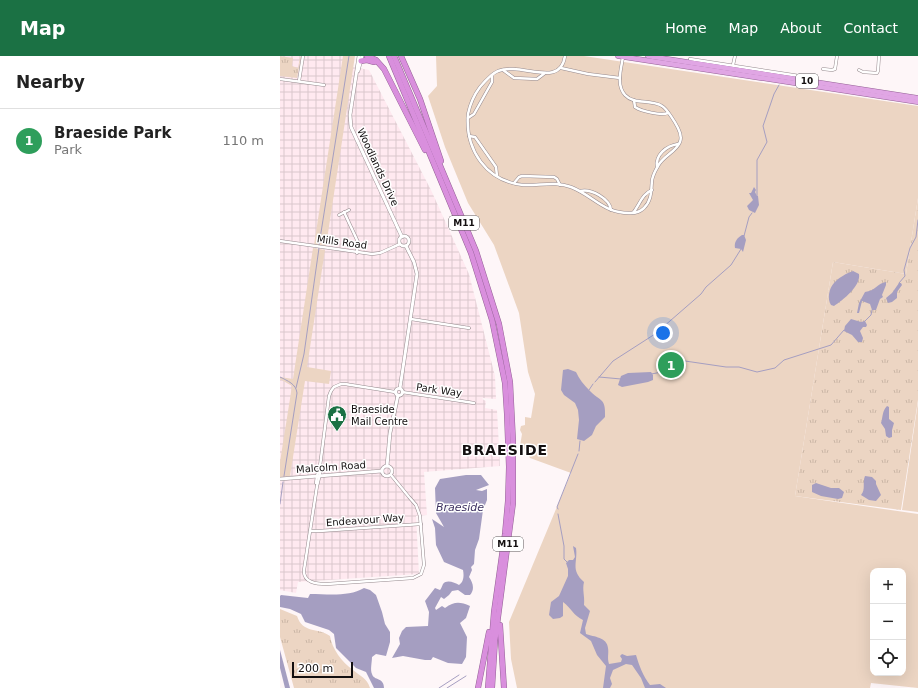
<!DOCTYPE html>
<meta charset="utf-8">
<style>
body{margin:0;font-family:"DejaVu Sans",sans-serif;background:#f2f2f2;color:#222}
.controls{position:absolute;right:12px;bottom:12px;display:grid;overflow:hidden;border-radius:8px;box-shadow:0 4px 16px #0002}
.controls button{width:36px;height:36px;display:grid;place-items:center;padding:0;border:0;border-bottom:1px solid #e0e0e0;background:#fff;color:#222;font:20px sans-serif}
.scale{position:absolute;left:12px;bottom:10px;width:61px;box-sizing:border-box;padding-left:4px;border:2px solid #130f10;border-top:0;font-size:11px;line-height:14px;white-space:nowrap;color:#130f10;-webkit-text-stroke:3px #fff;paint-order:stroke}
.you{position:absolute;left:383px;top:277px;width:14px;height:14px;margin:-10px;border:3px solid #fff;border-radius:50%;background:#1a73e8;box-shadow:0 0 0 6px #1a73e833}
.badge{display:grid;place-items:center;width:26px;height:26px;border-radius:50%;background:#1b7144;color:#fff;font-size:13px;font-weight:700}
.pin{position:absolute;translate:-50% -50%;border:2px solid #fff;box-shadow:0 1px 4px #0006}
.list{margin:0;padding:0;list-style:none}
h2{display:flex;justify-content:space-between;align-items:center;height:52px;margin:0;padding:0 16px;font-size:17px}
h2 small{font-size:13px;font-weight:400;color:#767676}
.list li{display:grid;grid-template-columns:26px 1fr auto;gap:12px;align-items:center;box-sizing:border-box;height:64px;padding:0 16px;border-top:1px solid #e0e0e0}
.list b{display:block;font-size:15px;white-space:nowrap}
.list p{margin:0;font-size:13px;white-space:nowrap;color:#767676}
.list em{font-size:13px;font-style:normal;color:#767676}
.icon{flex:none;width:22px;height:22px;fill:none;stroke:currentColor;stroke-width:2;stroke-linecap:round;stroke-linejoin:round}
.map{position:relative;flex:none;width:638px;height:632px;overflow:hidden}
header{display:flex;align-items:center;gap:24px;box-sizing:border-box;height:56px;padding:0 20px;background:#1b7144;color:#fff}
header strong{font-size:19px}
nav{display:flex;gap:22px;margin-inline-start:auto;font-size:14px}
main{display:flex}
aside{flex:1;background:#fff}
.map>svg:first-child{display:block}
</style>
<header>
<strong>Map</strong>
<nav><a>Home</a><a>Map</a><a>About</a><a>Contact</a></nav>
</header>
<main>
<aside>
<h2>Nearby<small></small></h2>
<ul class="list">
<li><span class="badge" style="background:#2e9e5b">1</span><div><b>Braeside Park</b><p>Park</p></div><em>110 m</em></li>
</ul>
</aside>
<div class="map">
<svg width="638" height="632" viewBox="0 0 638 632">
<defs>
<pattern id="industrial-grid" width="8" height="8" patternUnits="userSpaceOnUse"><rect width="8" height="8" fill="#ffe9f0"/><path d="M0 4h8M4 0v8" fill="none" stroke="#dac7cd"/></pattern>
<pattern id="grass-tufts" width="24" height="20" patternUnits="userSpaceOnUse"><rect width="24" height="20" fill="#ecd5c3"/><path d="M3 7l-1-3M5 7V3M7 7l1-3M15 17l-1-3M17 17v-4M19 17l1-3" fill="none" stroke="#cab6a6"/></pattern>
</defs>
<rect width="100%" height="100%" fill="#fef6f8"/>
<path fill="url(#industrial-grid)" d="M0 0H64L62 9 89 14 151 134 189 218 215 320 216 343 203 342 202 343 206 345 205 352 217 354 220 410 144 416 147 459 136 460 139 518 18 526 16 537 0 534Z"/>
<g fill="url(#grass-tufts)">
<path d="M0 0 13 2 12 10 18 12 20 1H21L17 22 0 20Z"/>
<path d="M638 142V344L621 454 515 440 553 206 626 218Z"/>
<path d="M0 553 17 560C23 578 37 571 50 580 52 593 62 606 73 614 80 620 87 622 90 632H14L0 581Z"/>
</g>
<g fill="#ecd5c3" fill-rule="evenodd">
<path d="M63 0H75L46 190 34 189Z"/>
<path d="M156 0H304L638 50V142L626 218 553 206 515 440 638 458V632L591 627 590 632H237L231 603 229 566 291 417 250 402 244 392 240 390 242 378 240 374 241 370 245 369V361L251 362 255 338 248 316 239 257 214 189 188 147 165 91 148 40 157 30ZM593 515H623V617H593Z"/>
<path d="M33 192 45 194 27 311 51 315 49 328 25 325 10 420 0 421V406L12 330 0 323V321L13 323Z"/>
<path d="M638 346V456L622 454Z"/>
</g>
<g fill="#a59ec1">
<path d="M474 131 476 134 475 136 477 140H478L479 149 475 157 469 154 467 150 473 144 469 137H471Z"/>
<path d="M462 179H464L466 184 463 196 461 193 455 192C454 186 457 182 462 179Z"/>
<path d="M573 215 579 218C581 230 563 244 554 250L551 249C547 243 549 232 554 227 558 222 567 217 573 215Z"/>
<path d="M606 226V229L602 239 603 241 600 243 596 254H592L590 248 582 245 579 257H577L579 247 585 236C595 235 598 227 606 226Z"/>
<path d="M619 227H621L622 229 617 236V242L612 246 608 247 606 242 612 237Z"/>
<path d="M571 263 581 266 585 265 587 269 586 271H583L580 275 583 282 582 286H578L572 279 564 275 565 270Z"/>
<path d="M288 313 296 316C299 323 304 329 309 334 320 346 326 341 325 361L316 370 312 379 304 385 297 383 299 364 298 354 295 347 284 339 281 334 283 314Z"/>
<path d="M371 316 373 319V324L368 326 342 331 338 329 341 320 348 317Z"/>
<path d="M607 350 609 351V363L614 367 612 374V381L609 382 606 380 605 373 601 367C603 361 602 355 607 350Z"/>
<path d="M186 419H201L209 429 196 434 202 435 207 433V444L203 454 199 483 195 494 194 508 191 511 192 514 189 521C193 527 195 533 190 539H185L178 534 172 535 169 539 164 543 161 541 155 552 156 554 162 550 165 552C175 545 180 546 190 550L186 562 180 567 187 581 186 601 182 608 168 607 153 601 151 604H145L123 600 112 602 120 588 119 582 122 575 126 571 148 570 149 556 145 545 155 532 160 534C161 533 162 530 163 528 167 523 175 527 179 529 184 526 184 519 183 514L164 506 156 489 155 472 152 463 164 471 156 457 155 432 160 423Z"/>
<path d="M585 420 592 421 596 425V428L601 439 596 445 589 444 581 439C586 433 582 427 585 420Z"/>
<path d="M536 427 551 432H559L564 436 562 442 558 443 541 440 532 436V429Z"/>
<path d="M293 490 296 492C298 506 290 514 304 526 302 534 305 540 304 549L310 555 305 572 306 578C314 581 327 581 328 592 329 598 327 601 329 608L341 606 342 603 340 600 342 598 347 600 356 599C359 609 363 620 370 629L380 628 386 632H365L361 622 352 609 346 608 333 614 330 622 332 628 330 632H323L326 610 317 599 311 585 300 577 303 564C294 560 291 552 283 546V560L280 562 273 563 269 559 271 546 279 540 288 520V513L286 507 289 504H293L295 501Z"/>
<path d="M84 532 90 534 96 539 102 556 105 568 110 576V586L106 600 96 598 92 601C92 606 90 614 92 618 94 625 104 621 104 632H94L86 616 76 612 56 592 54 578 49 574 25 566 21 558 10 553 0 551V540L1 539 28 542 30 538C48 538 69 541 84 532Z"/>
<path d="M0 594 10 632H5L0 612Z"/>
</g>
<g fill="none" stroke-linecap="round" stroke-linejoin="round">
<g stroke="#a59ec1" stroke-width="1">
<path d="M477 140V104L487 86 483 70 494 38 499 29"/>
<path d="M464 180 469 161 472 157"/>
<path d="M39 189 69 0"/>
<path d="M619 227 625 220 624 214 630 192 636 181 638 164"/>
<path d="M584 266 591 259 592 254"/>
<path d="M371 318C383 316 389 315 396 306L405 305 446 311H459L477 316 495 312 504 304 551 289 564 274"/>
<path d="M0 321C8 325 16 328 17 337L4 420"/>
<path d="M319 321 341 323"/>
<path d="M315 326 333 305 375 278 421 238 426 231 451 209 461 193"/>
<path d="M16 332 24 298 39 192"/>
<path d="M309 334 313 328"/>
<path d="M299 395 300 385"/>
<path d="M0 448 3 426"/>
<path d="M278 453 277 451 298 398"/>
<path d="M278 458 284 490V503L287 506"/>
<path d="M159 632 179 619"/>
<path d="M167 632 186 620"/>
</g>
<g stroke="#968a8e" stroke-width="3.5">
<g id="minor">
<path d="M285 0C280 33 242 6 218 15 211 18 205 25 200 31 194 39 190 48 188 58 185 94 206 125 243 129 259 130 275 125 291 131 314 140 324 158 351 157 356 157 360 156 364 152 372 144 371 135 372 124 373 119 375 115 378 110 383 100 396 96 400 86 402 81 400 76 398 72 395 66 387 53 382 50 371 43 354 49 345 39 336 29 341 13 343 1"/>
<path d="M410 3 526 21 529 25"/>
<path d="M453 9 455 0"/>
<path d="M281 12 308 18 340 22"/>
<path d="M543 13 552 14 555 13 557 0"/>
<path d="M223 14 234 22 257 23 265 17"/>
<path d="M579 14 583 16 597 17 598 15 599 0"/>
<path d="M0 23 44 29"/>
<path d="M19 25 23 0"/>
<path d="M354 44 355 51C361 55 381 60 388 57"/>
<path d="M188 62 194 58 212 26V19"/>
<path d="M189 80 195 81 216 111 217 120"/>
<path d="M377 111C375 99 386 90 398 88"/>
<path d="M234 127 239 121 242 120 274 121 277 123 280 129"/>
<path d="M300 135C311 132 330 143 331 154"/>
<path d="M64 156 78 186 77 197"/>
<path d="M353 157C360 148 362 138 372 134"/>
<path d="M59 159 69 154"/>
<path d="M0 185 92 198 100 197 120 188"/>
<path d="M131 263 189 272"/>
<path d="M122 336 194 347"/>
<path d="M111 419 129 441 136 449 140 460 144 509 141 518 133 522 47 528C37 528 23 527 24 514L37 430 40 418V410L49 340 51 335 54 331 61 328H65L115 336"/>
<path d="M36 427 37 420 39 413"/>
<path d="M30 475H39L141 468"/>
</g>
</g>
<g stroke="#968a8e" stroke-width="4">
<g id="tertiary">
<path d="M79 0 70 59 71 71 122 181"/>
<path d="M78 15 82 0"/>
<circle cx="124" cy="185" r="5"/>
<path d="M120 332 137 218 134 206 126 190"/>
<circle cx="119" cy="336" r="3.5"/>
<path d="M107 410 110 377 118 339"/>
<circle cx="107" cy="415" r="5"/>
<path d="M0 423 102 415"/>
</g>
</g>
<g stroke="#946295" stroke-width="5.5">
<g id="trunk">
<path d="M338 0 638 46"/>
<path d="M368 0 638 42"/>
</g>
</g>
<g stroke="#946295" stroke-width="6">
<g id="motorway">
<path d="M87 0 96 4 104 13 145 94"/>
<path d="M109 0 191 197 212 264 225 327 227 358 229 411 228 445 225 478 214 556 208 632"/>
<path d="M114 0 196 195 219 268 230 326 233 385V447L215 584 212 632"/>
<path d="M121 0 140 43 161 105"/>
<path d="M81 5 87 4 94 6"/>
<path d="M220 569 224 632"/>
<path d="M198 632 209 576"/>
</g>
</g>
<use href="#minor" stroke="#fff" stroke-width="2.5"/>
<use href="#tertiary" stroke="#fff" stroke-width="3"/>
<use href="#trunk" stroke="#e0a6e4" stroke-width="4.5"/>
<use href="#motorway" stroke="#d98fdd" stroke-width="5"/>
</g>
<defs>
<g id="civic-pin" transform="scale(1)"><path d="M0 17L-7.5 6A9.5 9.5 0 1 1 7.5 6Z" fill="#1b7144" stroke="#fff"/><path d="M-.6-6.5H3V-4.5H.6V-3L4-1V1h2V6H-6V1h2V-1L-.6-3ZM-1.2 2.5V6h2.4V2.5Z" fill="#fff"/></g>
</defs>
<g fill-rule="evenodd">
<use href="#civic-pin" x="57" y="359"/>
</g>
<g text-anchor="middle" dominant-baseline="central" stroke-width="3" stroke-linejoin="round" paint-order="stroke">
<g fill="#fff" stroke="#5a5758" stroke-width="1">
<rect x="516" y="18" width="22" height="14" rx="3"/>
<rect x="169" y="160" width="30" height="14" rx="3"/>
<rect x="213" y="481" width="30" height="14" rx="3"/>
</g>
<g font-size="9" font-weight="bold" fill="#130f10">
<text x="527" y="25">10</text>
<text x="184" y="167">M11</text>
<text x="228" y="488">M11</text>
</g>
<g font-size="10" fill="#130f10" stroke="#fff">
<text transform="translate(98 111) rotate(65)">Woodlands Drive</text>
<text transform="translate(62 186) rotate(8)">Mills Road</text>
<text transform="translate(159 334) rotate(8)">Park Way</text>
<text transform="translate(51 411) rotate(-4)">Malcolm Road</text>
<text transform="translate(85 464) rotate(-4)">Endeavour Way</text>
</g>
<g font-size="10" fill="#130f10" stroke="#fff" text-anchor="start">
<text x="71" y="353">Braeside<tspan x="71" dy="12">Mail Centre</tspan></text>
</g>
<g font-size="11" font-style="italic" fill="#3d3160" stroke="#fff">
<text x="180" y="451">Braeside</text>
</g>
<g font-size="14" font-weight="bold" letter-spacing="1" fill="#130f10" stroke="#fff">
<text x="225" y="394">BRAESIDE</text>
</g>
</g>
</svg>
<div class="controls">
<button>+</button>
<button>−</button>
<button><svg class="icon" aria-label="locate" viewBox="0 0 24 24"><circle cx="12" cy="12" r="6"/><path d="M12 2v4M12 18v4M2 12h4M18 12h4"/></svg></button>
</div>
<div class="scale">200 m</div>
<div class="you"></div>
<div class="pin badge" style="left:391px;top:309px;background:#2e9e5b">1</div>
</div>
</main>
